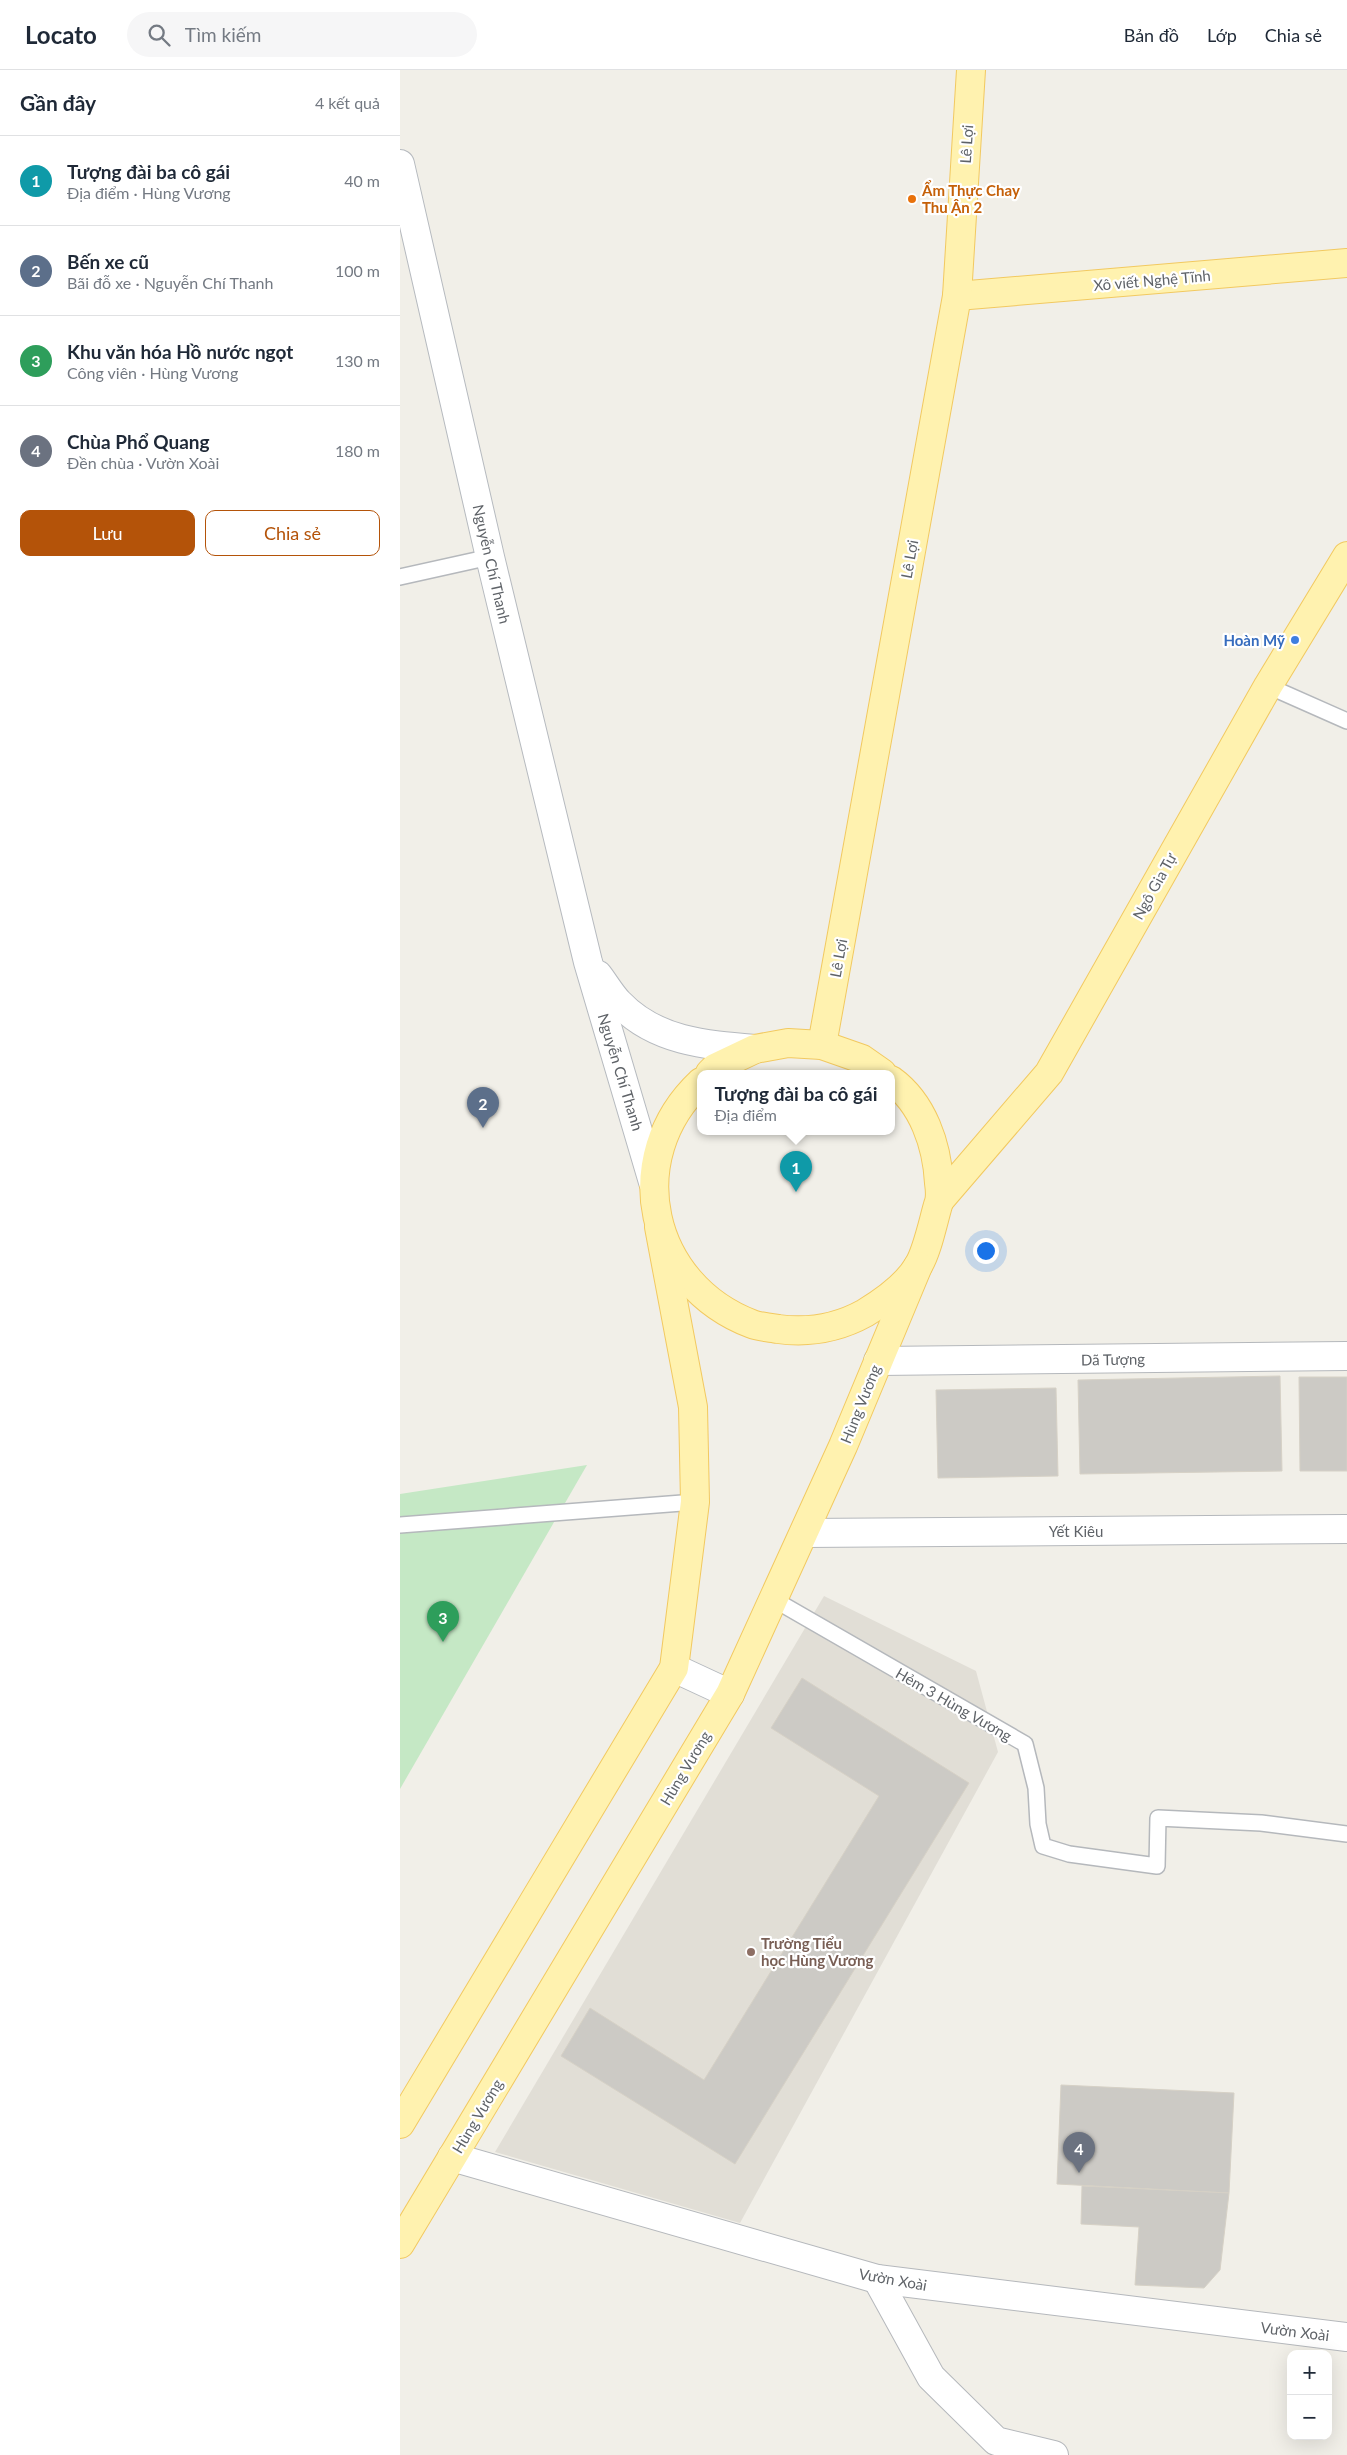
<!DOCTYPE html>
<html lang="vi">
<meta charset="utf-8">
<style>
body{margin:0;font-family:Lato,sans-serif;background:#f6f6f7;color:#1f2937}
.controls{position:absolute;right:15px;bottom:15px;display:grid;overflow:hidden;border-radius:10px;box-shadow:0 5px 20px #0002}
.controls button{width:45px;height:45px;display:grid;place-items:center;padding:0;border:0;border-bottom:1px solid #e0e1e3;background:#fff;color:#1f2937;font:25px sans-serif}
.you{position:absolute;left:585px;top:1180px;width:18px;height:18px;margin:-12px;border:4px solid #fff;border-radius:50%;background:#1a73e8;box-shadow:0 0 0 8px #1a73e833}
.badge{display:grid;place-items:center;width:32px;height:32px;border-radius:50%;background:#b45309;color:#fff;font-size:16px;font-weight:700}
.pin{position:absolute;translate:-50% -41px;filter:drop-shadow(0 1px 2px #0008)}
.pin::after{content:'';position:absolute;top:26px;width:18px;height:15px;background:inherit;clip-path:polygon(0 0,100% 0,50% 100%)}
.popup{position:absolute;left:297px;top:1000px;width:198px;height:65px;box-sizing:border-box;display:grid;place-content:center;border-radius:10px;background:#fff;filter:drop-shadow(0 1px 4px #0005);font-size:16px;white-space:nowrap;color:#747a83}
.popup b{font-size:19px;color:#1f2937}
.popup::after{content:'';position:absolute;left:50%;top:100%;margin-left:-10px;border:10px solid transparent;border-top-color:#fff}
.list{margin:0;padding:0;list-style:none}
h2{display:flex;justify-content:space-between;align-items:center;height:65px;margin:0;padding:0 20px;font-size:21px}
h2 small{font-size:16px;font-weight:400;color:#747a83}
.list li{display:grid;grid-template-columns:32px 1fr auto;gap:15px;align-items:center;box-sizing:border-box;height:90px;padding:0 20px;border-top:1px solid #e0e1e3}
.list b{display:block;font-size:19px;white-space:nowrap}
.list p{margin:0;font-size:16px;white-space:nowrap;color:#747a83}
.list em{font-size:16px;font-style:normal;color:#747a83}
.actions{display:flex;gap:10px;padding:15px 20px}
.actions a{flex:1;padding:11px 0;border:1px solid #b45309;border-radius:10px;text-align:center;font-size:18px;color:#b45309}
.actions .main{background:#b45309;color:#fff}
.icon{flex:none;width:28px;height:28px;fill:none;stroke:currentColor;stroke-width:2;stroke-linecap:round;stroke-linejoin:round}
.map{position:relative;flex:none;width:947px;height:2385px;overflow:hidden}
header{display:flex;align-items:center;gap:30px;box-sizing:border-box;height:70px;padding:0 25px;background:#fff;border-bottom:1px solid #e0e1e3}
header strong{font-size:24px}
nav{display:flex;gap:28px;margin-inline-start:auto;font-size:18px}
.search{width:350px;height:45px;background:#f6f6f7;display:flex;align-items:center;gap:12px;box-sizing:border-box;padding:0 18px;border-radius:28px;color:#747a83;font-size:19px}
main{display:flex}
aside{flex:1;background:#fff}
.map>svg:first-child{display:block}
</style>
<header>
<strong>Locato</strong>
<div class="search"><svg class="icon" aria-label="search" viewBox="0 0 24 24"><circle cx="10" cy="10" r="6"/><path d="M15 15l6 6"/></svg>Tìm kiếm</div>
<nav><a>Bản đồ</a><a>Lớp</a><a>Chia sẻ</a></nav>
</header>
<main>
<aside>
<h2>Gần đây<small>4 kết quả</small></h2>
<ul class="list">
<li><span class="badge" style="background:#0f9aa8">1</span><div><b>Tượng đài ba cô gái</b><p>Địa điểm · Hùng Vương</p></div><em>40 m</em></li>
<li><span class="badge" style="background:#5c6f8a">2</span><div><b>Bến xe cũ</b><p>Bãi đỗ xe · Nguyễn Chí Thanh</p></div><em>100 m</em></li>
<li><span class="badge" style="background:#2e9e5b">3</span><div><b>Khu văn hóa Hồ nước ngọt</b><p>Công viên · Hùng Vương</p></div><em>130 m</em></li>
<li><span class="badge" style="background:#6b7280">4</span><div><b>Chùa Phổ Quang</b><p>Đền chùa · Vườn Xoài</p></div><em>180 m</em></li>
</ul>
<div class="actions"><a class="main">Lưu</a><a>Chia sẻ</a></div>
</aside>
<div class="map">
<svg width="947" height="2385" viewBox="0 0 947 2385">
<rect width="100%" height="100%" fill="#f1efe8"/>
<path fill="#e1ded6" d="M424 1526 576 1601 598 1682 340 2153 95 2082Z"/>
<path fill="#c5e8c5" d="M187 1395 0 1719V1424Z"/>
<g fill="#cccac5" stroke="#d6d1c6">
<path d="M880 1306 882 1401 680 1404 678 1310Z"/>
<path d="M899 1307H947V1401H900Z"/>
<path d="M656 1318 658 1406 538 1408 536 1320Z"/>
<path d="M402 1608 569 1713 335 2094 161 1986 190 1938 304 2010 479 1726 371 1658Z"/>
<path d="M661 2015 834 2023 829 2123 657 2114Z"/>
<path d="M682 2116 829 2123 820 2200 804 2218 735 2215 739 2157 681 2154Z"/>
</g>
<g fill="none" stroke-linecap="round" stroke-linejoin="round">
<g stroke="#b5b8bc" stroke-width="18">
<g id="lane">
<path d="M0 507 90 487"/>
<path d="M868 616 947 651"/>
<path d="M0 1455 295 1432"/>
<path d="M373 1529 625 1674 636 1718 638 1754 643 1776 669 1784 757 1796 758 1748 861 1753 947 1764"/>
</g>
</g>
<g stroke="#b5b8bc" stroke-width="30">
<g id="street">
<path d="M478 1291 947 1286"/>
<path d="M404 1463 947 1459"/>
<path d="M52 2087 477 2209 947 2267"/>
<path d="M477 2209 531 2307 596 2371 654 2385"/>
</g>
</g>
<g stroke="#b6babf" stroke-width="30">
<g id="secondary">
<path d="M0 94 90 487 188 892 253 1112"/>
<path d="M198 905C205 914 211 925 219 933 255 971 305 975 355 979"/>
<path d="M274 1598 330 1624"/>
</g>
</g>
<g stroke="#f2c960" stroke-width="30">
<g id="primary">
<path d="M557 226 947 193"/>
<path d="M422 975 557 226 571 0"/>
<path d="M310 1003 315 998 355 979 388 973 422 975 462 989 482 1003"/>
<path d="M301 1012C220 1088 249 1215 352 1254 359 1257 369 1257 378 1259 408 1263 438 1258 465 1243 483 1232 507 1215 518 1196 527 1182 533 1152 538 1135 541 1128 540 1120 539 1113 537 1075 523 1033 491 1010"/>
<path d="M540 1130 649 1003 868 616 947 486"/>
<path d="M0 2054 274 1598 295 1432 293 1337 259 1157"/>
<path d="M0 2174 330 1624 443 1376 518 1196"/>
</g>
</g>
<use href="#lane" stroke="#fff" stroke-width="15"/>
<use href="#street" stroke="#fff" stroke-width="28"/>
<use href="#secondary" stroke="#fff" stroke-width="28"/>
<use href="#primary" stroke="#fff2af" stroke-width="28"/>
</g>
<circle fill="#e8710a" stroke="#fff" stroke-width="2" cx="512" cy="129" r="5"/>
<circle fill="#3f7fe0" stroke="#fff" stroke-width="2" cx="895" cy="570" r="5"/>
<circle fill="#8d6e63" stroke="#fff" stroke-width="2" cx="351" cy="1882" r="5"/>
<g text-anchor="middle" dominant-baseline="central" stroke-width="4.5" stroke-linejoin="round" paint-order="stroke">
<g font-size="15" fill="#5f6368" stroke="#fff">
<text transform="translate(566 74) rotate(-86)">Lê Lợi</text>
<text transform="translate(752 210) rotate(-5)">Xô viết Nghệ Tĩnh</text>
<text transform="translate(509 489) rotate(-80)">Lê Lợi</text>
<text transform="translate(92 494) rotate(77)">Nguyễn Chí Thanh</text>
<text transform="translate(754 816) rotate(-61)">Ngô Gia Tự</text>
<text transform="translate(438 888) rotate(-80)">Lê Lợi</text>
<text transform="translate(221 1002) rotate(73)">Nguyễn Chí Thanh</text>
<text transform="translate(713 1289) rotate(-1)">Dã Tượng</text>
<text transform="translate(460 1334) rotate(-68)">Hùng Vương</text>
<text x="676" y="1461">Yết Kiêu</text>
<text transform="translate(554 1634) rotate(30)">Hẻm 3 Hùng Vương</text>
<text transform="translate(285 1698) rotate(-59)">Hùng Vương</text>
<text transform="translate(77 2046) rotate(-59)">Hùng Vương</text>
<text transform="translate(493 2209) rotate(10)">Vườn Xoài</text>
<text transform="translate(895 2261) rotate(7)">Vườn Xoài</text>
</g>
<g font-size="15" font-weight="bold" fill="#c56008" stroke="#fff" text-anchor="start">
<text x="522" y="120">Ẩm Thực Chay<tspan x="522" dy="17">Thu Ận 2</tspan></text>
</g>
<g font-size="15" font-weight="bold" fill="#366cbe" stroke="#fff" text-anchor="end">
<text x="885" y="570">Hoàn Mỹ</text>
</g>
<g font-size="15" font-weight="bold" fill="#785e54" stroke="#fff" text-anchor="start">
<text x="361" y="1873">Trường Tiểu<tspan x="361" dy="17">học Hùng Vương</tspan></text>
</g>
</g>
</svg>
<div class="controls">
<button>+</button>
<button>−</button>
</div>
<div class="you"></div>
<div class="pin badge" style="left:396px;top:1122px;background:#0f9aa8">1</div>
<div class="popup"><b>Tượng đài ba cô gái</b>Địa điểm</div>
<div class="pin badge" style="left:83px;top:1058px;background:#5c6f8a">2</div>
<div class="pin badge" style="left:43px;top:1572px;background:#2e9e5b">3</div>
<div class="pin badge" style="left:679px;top:2103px;background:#6b7280">4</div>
</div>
</main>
